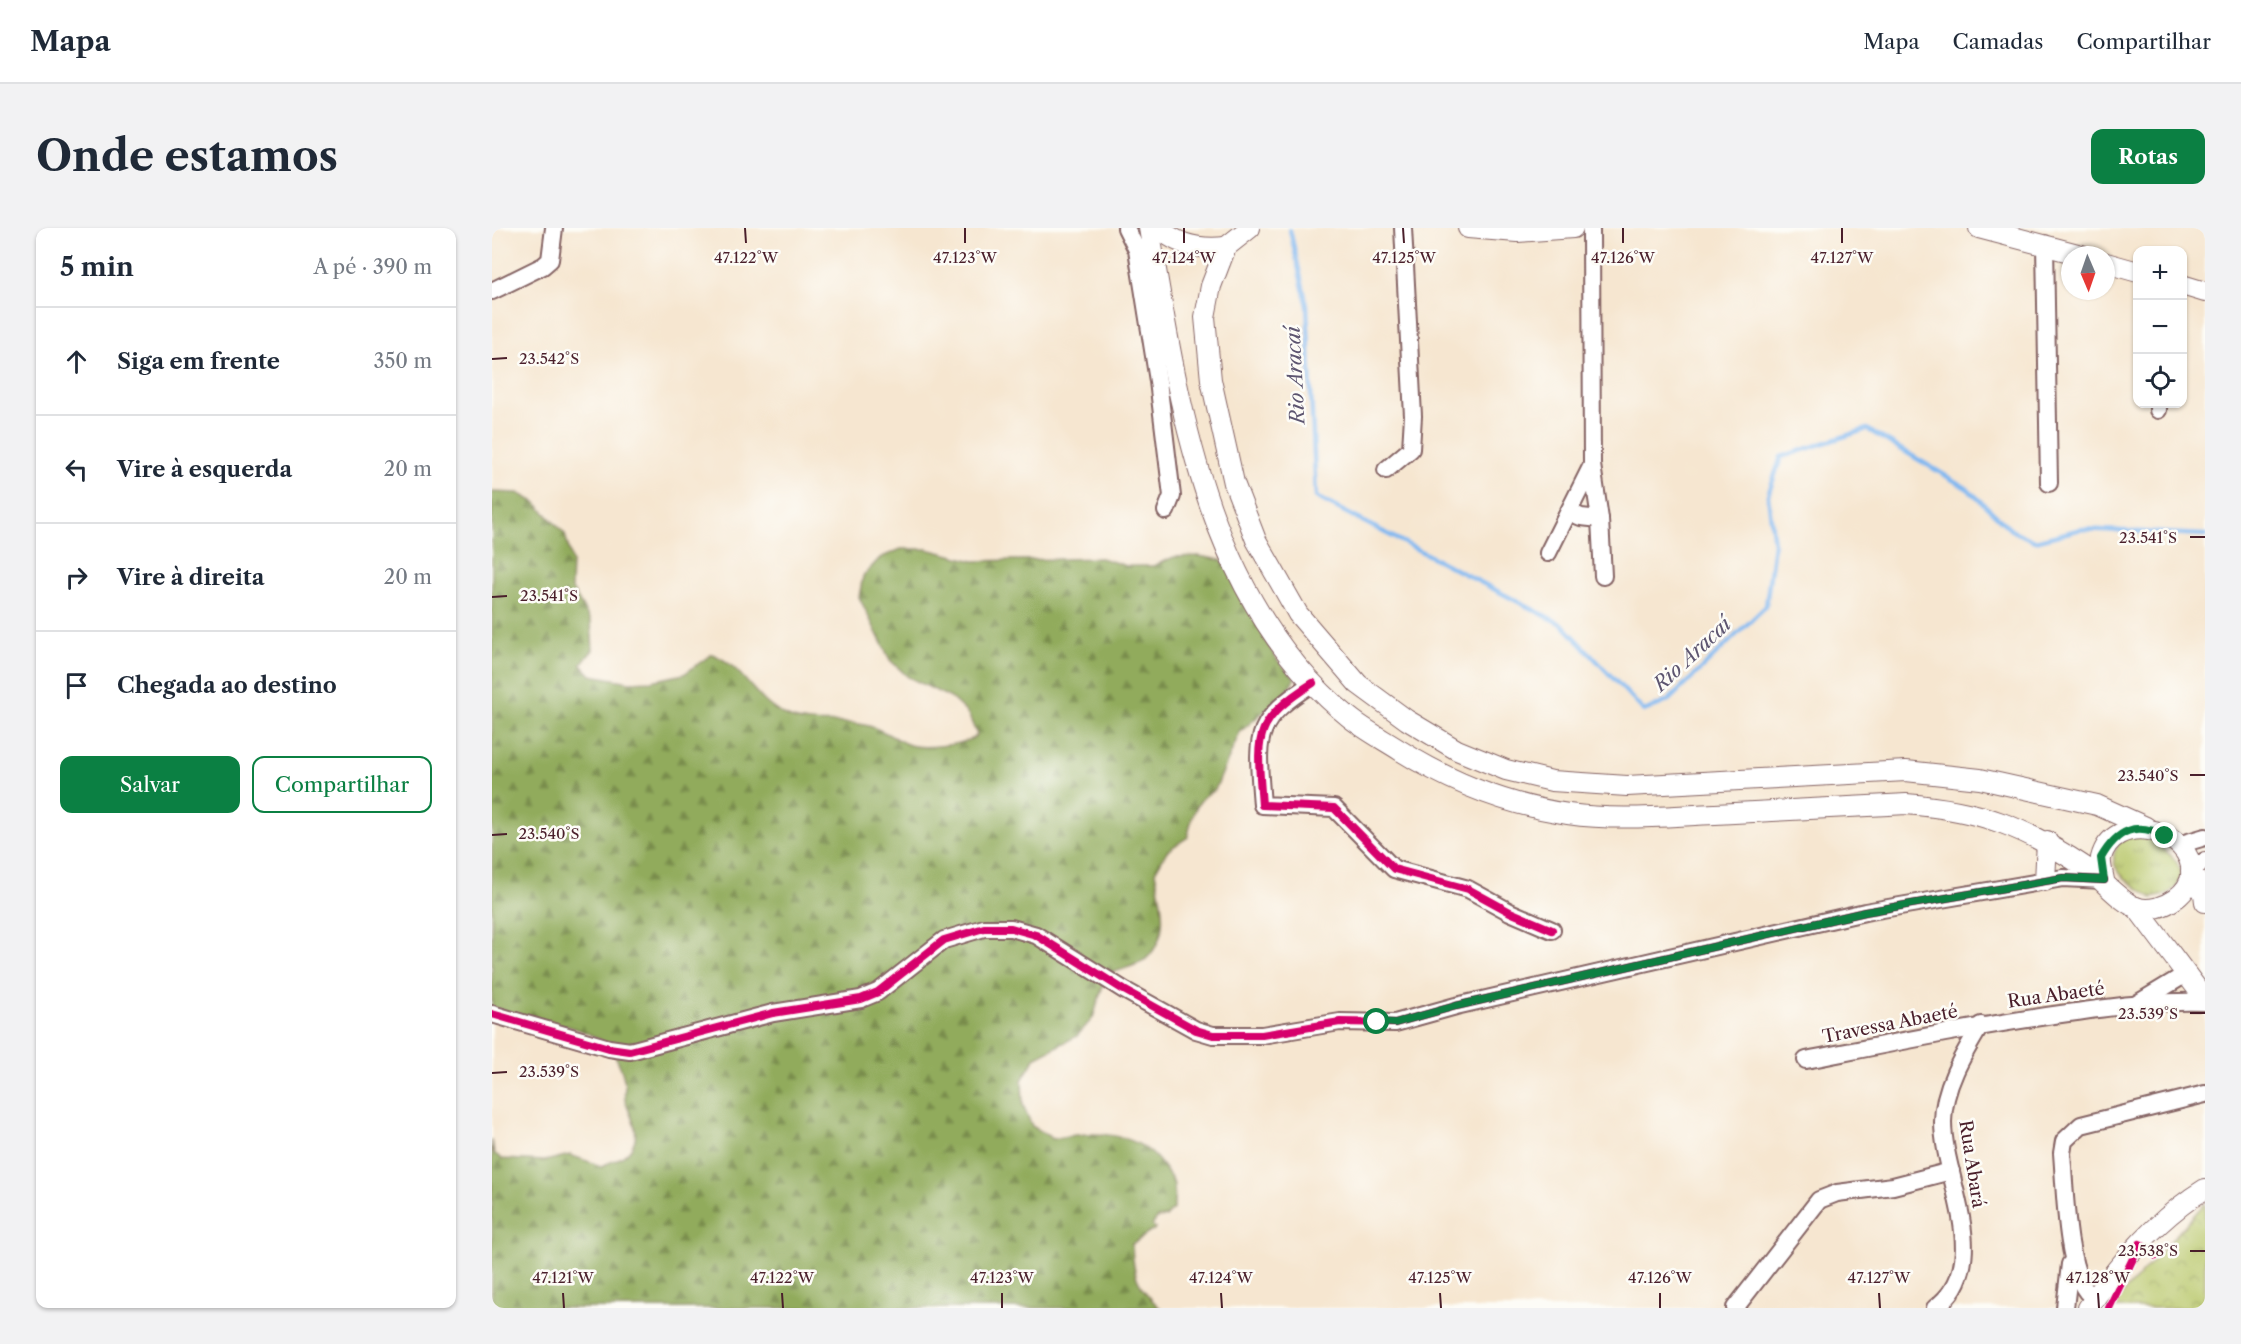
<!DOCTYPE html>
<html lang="pt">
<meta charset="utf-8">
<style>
body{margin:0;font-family:"Libre Caslon Text",serif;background:#f2f2f3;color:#1f2937}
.controls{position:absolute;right:18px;top:18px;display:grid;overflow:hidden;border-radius:12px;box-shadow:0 2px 4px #0004}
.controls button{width:54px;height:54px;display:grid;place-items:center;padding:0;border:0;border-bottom:2px solid #e0e1e3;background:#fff;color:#1f2937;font:30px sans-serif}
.compass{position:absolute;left:1569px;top:18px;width:54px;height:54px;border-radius:50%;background:#fff;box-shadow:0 2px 4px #0004;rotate:178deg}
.stop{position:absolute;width:18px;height:18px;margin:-14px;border:4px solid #0b8043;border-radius:50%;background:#fff}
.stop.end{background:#0b8043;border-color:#fff;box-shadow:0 2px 6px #0008}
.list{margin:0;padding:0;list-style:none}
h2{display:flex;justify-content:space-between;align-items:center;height:78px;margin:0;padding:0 24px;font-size:26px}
h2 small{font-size:20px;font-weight:400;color:#747a83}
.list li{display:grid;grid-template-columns:39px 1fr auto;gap:18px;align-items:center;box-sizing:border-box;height:108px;padding:0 24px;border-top:2px solid #e0e1e3}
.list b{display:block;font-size:22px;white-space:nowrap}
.list em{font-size:20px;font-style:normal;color:#747a83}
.actions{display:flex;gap:12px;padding:18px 24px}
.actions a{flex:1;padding:14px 0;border:2px solid #0b8043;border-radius:12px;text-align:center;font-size:21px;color:#0b8043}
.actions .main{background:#0b8043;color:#fff}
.icon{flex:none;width:33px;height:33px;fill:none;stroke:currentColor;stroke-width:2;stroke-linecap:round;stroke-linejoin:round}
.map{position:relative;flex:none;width:1713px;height:1080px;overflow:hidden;border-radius:12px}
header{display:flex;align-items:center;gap:36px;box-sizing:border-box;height:84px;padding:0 30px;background:#fff;border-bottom:2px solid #e0e1e3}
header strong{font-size:28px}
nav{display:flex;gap:33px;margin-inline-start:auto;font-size:21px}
.intro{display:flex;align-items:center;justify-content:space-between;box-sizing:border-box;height:144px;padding:0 36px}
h1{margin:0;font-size:42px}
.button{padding:15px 27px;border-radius:12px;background:#0b8043;color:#fff;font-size:21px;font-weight:700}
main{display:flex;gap:36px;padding:0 36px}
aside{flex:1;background:#fff;border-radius:12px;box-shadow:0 2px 4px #0004}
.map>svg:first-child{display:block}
</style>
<header>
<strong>Mapa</strong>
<nav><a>Mapa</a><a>Camadas</a><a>Compartilhar</a></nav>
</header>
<div class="intro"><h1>Onde estamos</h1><a class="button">Rotas</a></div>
<main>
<aside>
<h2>5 min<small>A pé · 390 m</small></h2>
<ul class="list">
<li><svg class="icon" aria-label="ahead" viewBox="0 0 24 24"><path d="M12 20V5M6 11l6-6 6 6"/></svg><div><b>Siga em frente</b></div><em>350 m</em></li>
<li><svg class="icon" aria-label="left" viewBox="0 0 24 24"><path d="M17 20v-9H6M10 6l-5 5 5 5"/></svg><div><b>Vire à esquerda</b></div><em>20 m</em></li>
<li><svg class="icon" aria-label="right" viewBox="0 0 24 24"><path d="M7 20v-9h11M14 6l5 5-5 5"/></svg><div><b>Vire à direita</b></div><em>20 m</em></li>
<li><svg class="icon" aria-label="arrive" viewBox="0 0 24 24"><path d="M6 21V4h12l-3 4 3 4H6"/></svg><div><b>Chegada ao destino</b></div></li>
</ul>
<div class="actions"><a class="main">Salvar</a><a>Compartilhar</a></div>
</aside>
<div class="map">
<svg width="1713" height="1080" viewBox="0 0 1713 1080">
<defs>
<pattern id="grass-tufts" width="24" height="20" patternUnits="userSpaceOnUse" patternTransform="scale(1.5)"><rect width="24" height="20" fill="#b7c668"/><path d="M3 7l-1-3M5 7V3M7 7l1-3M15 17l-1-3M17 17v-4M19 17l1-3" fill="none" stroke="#97a056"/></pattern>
<pattern id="forest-firs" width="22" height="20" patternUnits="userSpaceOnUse" patternTransform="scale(1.5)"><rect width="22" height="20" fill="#91ab5c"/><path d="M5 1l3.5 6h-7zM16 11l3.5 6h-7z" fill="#788b4c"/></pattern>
<pattern id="park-crowns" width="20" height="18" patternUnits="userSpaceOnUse" patternTransform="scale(1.5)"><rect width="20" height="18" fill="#b7c668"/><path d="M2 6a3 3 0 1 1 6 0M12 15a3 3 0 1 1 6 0" fill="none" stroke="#97a056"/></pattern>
</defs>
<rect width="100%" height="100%" fill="#fdfcf7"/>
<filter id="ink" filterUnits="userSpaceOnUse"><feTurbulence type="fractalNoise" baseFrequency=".0167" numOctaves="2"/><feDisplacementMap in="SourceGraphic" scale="12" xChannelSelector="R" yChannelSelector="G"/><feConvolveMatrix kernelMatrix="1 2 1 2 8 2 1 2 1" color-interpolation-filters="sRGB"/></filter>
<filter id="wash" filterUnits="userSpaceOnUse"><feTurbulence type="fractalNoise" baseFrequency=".008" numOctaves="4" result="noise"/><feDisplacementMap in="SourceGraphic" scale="24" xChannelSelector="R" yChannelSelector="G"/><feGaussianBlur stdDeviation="1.35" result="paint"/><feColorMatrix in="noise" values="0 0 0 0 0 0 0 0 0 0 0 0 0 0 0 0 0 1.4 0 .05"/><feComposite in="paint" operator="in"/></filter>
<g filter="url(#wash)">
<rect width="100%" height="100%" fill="#f6e6d0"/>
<path fill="url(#grass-tufts)" stroke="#80724a" stroke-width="1.5" d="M1655 608C1664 616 1679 625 1685 635 1696 655 1678 668 1660 670 1637 653 1605 639 1632 609Z"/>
<path fill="url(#forest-firs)" stroke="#6e6544" stroke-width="1.5" d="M0 264 26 265 43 274 73 306 80 334 79 359 99 394 101 422 89 436 99 447 138 454 159 453 192 446 220 426C255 440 259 472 296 489 319 499 348 491 373 497 389 500 401 510 415 516 428 522 475 517 485 507L476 486 459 470 416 449 398 432 367 369 371 348 388 330 409 321H435L482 333 609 330 635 338H661L682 329 707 328 729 332 746 349 768 391 773 412 786 433 803 450 791 471 770 485 748 504 723 562C703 570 699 590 696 609L675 623 663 644C669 672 679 705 656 729 648 738 625 742 614 747L601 790 585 808 543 830 530 852 531 877 540 898 561 911C601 902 648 902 672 940 675 945 681 951 682 957 683 964 682 973 682 980L674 989 665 990 660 998 663 1001 640 1016C641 1048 645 1058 668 1080H0V912L2 925 10 931 53 933 78 927 109 938C124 932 139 928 143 911 146 897 136 884 133 871 132 867 133 862 133 857 131 842 123 822 110 813 81 794 34 791 0 779Z"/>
<path fill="url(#park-crowns)" stroke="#80724a" stroke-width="1.5" d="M1713 975V1080H1620L1627 1070Z"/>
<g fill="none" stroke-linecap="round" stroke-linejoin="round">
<path stroke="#81b8f0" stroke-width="4.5" d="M798 2 815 78 824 269 1071 397 1152 483 1176 473 1274 378 1282 316 1276 267 1289 229 1375 201 1476 261 1519 302 1543 313 1589 301 1713 307"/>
</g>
</g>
<g filter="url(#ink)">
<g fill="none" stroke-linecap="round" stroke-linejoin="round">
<g stroke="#866565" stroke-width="20">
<g id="minor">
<path d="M634 0 645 22 666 153 680 268 674 283"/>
<path d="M1099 0 1100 237 1108 291 1111 348"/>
<path d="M1553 16 1557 255"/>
<path d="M0 63 51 38 58 32 62 0"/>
<path d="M1666 176V182"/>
<path d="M894 242 919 221 921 188 911 0"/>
<path d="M1077 284 1089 289 1108 291"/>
<path d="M1056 325 1100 237"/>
<path d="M821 455C759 494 765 509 770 577L842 580 902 641 976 661 1018 684 1060 702"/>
<path d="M1686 617 1713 609"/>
<path d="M1699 641 1713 633"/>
<path d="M1646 775 1694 746"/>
<path d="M0 786 117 820 138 823 281 785 369 771 386 764 452 712 492 700H519L544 707 632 762 704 802 721 807H770L848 794 903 795 964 778 1373 684 1571 650 1612 652"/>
<path d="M1314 832C1401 815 1488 797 1576 785 1622 779 1667 772 1713 774"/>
<path d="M1605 1066 1595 1064C1574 1039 1573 960 1570 925L1572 913 1589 897 1713 866"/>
<path d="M1243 1080 1327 972 1345 965 1401 958 1459 943"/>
<path d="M1443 1080C1503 1036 1451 952 1451 894 1451 859 1472 825 1489 797"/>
<path d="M1573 1080 1578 1036"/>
</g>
</g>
<g stroke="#866565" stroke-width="22">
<g id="major">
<path d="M657 0C686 171 713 373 857 489 873 502 892 512 909 523 960 555 1016 577 1076 586 1125 593 1174 588 1223 586 1286 583 1350 579 1414 576 1490 582 1533 599 1596 641 1611 652 1629 675 1646 680 1669 686 1704 664 1699 638 1691 598 1621 584 1609 630 1608 636 1611 646 1612 652"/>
<path d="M667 0C685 17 709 22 734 19"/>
<path d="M758 0 734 19 719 58 713 89 719 152 742 255 764 312 806 386 866 456 915 492 965 522 1014 542 1060 553 1135 558 1414 543 1488 551 1605 577 1654 599"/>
<path d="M976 0 1025 4 1081 0"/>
<path d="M1487 0 1589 27"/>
<path d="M1614 35 1646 44"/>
<path d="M1690 57 1713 64"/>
<path d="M1699 643 1712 666 1713 674"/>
<path d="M1553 653 1555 613"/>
<path d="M1644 679 1713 771"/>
<path d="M1596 1080C1627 1035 1666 990 1713 961"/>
</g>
</g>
<use href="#minor" stroke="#fff" stroke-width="16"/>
<use href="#major" stroke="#fff" stroke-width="20"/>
<g stroke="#fdfcf7" stroke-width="11">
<g id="cycleway">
<path d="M821 455C759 494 765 509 770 577L842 580 902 641 976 661 1018 684 1060 702"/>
<path d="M0 786 117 820 138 823 281 785 369 771 386 764 452 712 492 700H519L544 707 632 762 704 802 721 807H770L848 794 903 795 964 778 1373 684 1571 650 1612 652"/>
<path d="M1617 1080 1648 1016 1664 1028"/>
</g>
</g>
<use href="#cycleway" stroke="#d6006c" stroke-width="8"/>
</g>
</g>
<g fill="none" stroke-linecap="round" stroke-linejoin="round" filter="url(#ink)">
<path stroke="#0b8043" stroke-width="8" d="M885 794 903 795 964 778 1373 684 1571 650 1612 652 1609 630C1625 602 1644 593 1673 608"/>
</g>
<path fill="none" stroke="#4a1f2b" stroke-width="2" d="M253 0 254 15M473 0V15M692 0V15M911 0 912 15M1131 0V15M1350 0V15M0 131 15 130M1698 309H1713M0 369 15 368M1698 547H1713M0 607 15 606M1698 785H1713M0 845 15 844M1698 1023H1713M71 1065 72 1080M290 1065 291 1080M510 1065V1080M729 1065 730 1080M948 1065 949 1080M1168 1065V1080M1387 1065 1388 1080M1606 1065 1607 1080"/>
<g text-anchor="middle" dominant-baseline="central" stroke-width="5" stroke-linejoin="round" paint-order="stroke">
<g font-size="18" fill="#4a1f2b" stroke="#fdfcf7">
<text transform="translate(1564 767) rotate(-8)">Rua Abaeté</text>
<text transform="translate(1398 796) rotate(-11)">Travessa Abaeté</text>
<text transform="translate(1480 936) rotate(81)">Rua Abará</text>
</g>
<g font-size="20" font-style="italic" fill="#5d5570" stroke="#fdfcf7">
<text transform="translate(803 147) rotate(-93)">Rio Aracaí</text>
<text transform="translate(1200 426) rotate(-43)">Rio Aracaí</text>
</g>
</g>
<g font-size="15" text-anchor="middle" fill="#4a1f2b" stroke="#fdfcf7" stroke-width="5" stroke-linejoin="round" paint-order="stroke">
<text x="254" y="35">47.122°W</text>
<text x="473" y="35">47.123°W</text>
<text x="692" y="35">47.124°W</text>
<text x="912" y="35">47.125°W</text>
<text x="1131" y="35">47.126°W</text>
<text x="1350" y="35">47.127°W</text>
<text x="57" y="136">23.542°S</text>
<text x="1656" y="315">23.541°S</text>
<text x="57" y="373">23.541°S</text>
<text x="1656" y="553">23.540°S</text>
<text x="57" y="611">23.540°S</text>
<text x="1656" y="791">23.539°S</text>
<text x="57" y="849">23.539°S</text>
<text x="1656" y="1028">23.538°S</text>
<text x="71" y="1055">47.121°W</text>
<text x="290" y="1055">47.122°W</text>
<text x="510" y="1055">47.123°W</text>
<text x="729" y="1055">47.124°W</text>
<text x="948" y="1055">47.125°W</text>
<text x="1168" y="1055">47.126°W</text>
<text x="1387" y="1055">47.127°W</text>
<text x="1606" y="1055">47.128°W</text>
</g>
</svg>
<div class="controls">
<button>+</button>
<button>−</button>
<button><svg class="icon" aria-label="locate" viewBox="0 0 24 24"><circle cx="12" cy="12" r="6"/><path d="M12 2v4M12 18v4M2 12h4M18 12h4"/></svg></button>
</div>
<svg class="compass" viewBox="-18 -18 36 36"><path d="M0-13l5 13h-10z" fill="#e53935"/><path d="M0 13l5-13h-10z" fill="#747a83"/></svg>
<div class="stop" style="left:885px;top:794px"></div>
<div class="stop end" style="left:1673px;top:608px"></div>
</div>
</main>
